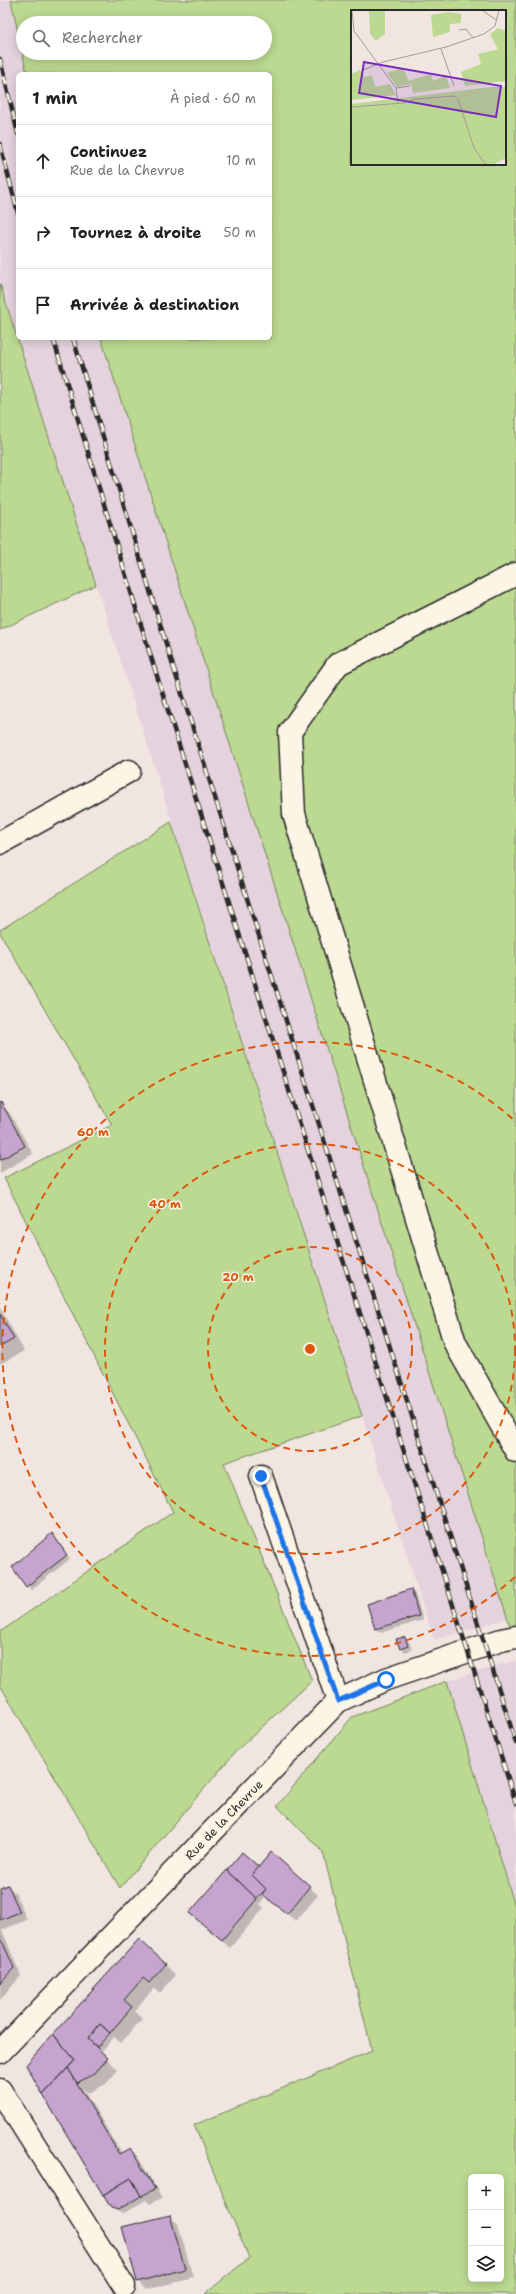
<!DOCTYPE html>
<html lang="fr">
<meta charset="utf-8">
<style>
body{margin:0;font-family:"Shantell Sans",sans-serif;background:#f6f6f6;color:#202124}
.controls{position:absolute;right:12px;bottom:12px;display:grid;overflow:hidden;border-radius:6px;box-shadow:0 2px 10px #0003}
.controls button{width:36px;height:36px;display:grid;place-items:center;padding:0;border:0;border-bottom:1px solid #e0e0e0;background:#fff;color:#202124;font:20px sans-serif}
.stop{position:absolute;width:12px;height:12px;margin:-9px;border:3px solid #1a73e8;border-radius:50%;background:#fff}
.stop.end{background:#1a73e8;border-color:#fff;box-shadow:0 1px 4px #0008}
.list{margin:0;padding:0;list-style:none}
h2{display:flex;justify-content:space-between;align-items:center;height:52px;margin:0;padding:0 16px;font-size:17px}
h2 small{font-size:13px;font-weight:400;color:#757577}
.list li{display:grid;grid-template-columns:26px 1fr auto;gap:12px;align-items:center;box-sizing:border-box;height:72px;padding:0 16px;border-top:1px solid #e0e0e0}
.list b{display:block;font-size:15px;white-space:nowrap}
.list p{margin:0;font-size:13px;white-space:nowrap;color:#757577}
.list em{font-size:13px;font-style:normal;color:#757577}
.icon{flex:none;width:22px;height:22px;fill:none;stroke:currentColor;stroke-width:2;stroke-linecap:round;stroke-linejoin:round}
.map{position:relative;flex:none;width:516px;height:2294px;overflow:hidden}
.search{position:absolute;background:#fff;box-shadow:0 2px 10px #0003;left:16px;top:16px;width:256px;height:44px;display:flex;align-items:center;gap:10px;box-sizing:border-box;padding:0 14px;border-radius:22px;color:#757577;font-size:15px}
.panel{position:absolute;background:#fff;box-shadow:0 2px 10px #0003;left:16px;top:72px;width:256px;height:268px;border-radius:6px}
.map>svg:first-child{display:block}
</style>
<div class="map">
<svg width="516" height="2294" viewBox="0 0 516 2294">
<rect width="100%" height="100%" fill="#f1e5e1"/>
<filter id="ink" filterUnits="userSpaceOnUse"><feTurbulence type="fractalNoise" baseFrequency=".025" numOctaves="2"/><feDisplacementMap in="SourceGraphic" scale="8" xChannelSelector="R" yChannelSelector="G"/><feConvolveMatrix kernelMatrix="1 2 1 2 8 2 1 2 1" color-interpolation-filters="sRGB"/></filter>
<g filter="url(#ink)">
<g fill="#e4d2dc">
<path d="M0 0H11L27 74H18V338H101L508 1618 434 1640 0 284Z"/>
<path d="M516 1660V1910L447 1681Z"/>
</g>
<g fill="#bbd991" stroke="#73825e" fill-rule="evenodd">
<path d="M11 0H516V1645L101 338H270V74H27ZM352 11H505V164H352ZM23 23H265V53H23Z"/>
<path d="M0 284 96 585 0 630Z"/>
<path d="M171 822 362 1416 224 1463 312 1681 237 1750 120 1888 0 1685V1632L173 1512 4 1178 112 1125 0 933V930Z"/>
<path d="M447 1681 516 1910V2294H205L249 2258 194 2125 372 2051 323 1852 277 1806 352 1717ZM471 2177H501V2279H471Z"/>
</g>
<g fill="#0003">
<path d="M0 1104 9 1112 33 1154 0 1173Z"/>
<path d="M0 1307 24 1351 0 1364Z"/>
<path d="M56 1539 70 1559 31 1590 14 1567Z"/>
<path d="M411 1590 415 1594 423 1620 380 1633 376 1629 368 1604Z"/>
<path d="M405 1638 409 1642 412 1650 405 1652 401 1648Z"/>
<path d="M271 1853 318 1895 296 1921 266 1897 260 1904 264 1908 230 1948 190 1913 259 1869Z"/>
<path d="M8 1886 16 1894 27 1920 2 1930 21 1976 0 2000V1889Z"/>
<path d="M139 1940 176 1975 160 1993 154 1988 134 2011 142 2019 121 2043 114 2037 102 2051 99 2048 98 2050 118 2070 106 2084 88 2093 83 2089 122 2154 130 2149 138 2157 162 2198 150 2204 146 2200 122 2214 112 2208 27 2065Z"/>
<path d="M170 2216 178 2224 193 2277 146 2290 138 2281Z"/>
</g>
<g fill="#c5a4cf" stroke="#2b2b2b">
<path d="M1 1102 25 1146 0 1160V1103Z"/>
<path d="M0 1314 14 1339 0 1347Z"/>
<path d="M52 1533 67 1555 26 1587 12 1567Z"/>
<path d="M411 1589 419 1616 375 1629 367 1604Z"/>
<path d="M405 1637 408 1646 400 1649 396 1639Z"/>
<path d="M242 1852 259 1867 252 1875 266 1889 257 1899 227 1870Z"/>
<path d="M271 1852 310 1886 287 1914 262 1894 266 1889 252 1875Z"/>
<path d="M227 1870 257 1899 222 1940 189 1913Z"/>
<path d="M8 1885 20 1912 0 1920V1888Z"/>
<path d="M0 1936 14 1968 0 1983Z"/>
<path d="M139 1939 166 1964 149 1983 143 1978 124 2000 132 2007 110 2033 100 2024 88 2039 108 2058 95 2073 77 2083 68 2068 75 2060 53 2034Z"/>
<path d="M100 2024 110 2033 97 2047 88 2039Z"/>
<path d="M53 2034 75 2060 43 2095 26 2065Z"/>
<path d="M68 2068 119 2154 130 2148 155 2189 141 2196 131 2178 103 2195 43 2095Z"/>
<path d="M131 2178 141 2196 118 2210 111 2208 103 2195Z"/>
<path d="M170 2215 185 2269 137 2282 122 2227Z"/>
</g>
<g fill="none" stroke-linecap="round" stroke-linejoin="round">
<g stroke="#2b2b2b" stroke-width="25">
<g id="minor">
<path d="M516 574 338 664 290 732 294 814 455 1343 516 1451"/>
<path d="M0 843 129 771"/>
<path d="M261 1476 338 1701"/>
<path d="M0 2052 338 1701 386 1679 501 1640 516 1637"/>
<path d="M0 2090 124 2286"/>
</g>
</g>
<use href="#minor" stroke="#fcf5e5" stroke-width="22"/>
<g stroke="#2b2b2b" stroke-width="4.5">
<g id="rail">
<path d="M0 59 18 134"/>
<path d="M0 144 18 213"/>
<path d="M53 338 150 654 516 1803"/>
<path d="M73 338 168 650 516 1743"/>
</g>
</g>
<use href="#rail" stroke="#fcf5e5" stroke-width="3" stroke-dasharray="9" stroke-linecap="butt"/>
</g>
</g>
<g fill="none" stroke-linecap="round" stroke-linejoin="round" filter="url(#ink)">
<path stroke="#1a73e8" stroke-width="5" d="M261 1476 338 1701 386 1680"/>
</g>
<g fill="none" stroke="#df570e" stroke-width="2" stroke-dasharray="7 5">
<circle cx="310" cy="1349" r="102"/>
<circle cx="310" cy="1349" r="205"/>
<path d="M515 1577A307 307 0 1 1 515 1121"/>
</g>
<g text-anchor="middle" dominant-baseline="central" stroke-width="3" stroke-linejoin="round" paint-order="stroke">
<g font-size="12" fill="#2b2b2b" stroke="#fcf5e5">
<text transform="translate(224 1820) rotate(-46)">Rue de la Chevrue</text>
</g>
</g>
<g transform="translate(351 10)">
<rect width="155" height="155" fill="#f1e5e1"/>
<path d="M18 0H34V24L25 31 19 24ZM97 2 110 4V13L99 14V22L82 27 80 5ZM147 18 155 21V71L114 76 110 62 130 54 127 44 147 39 139 24ZM52 58 58 71 80 64 82 71 95 66 99 78 62 83 60 74 46 77 36 63ZM9 60 13 67 21 65 24 77 39 74 45 85 0 90V64ZM140 77H155V148L141 155H0V94Z" fill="#bbd991"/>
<path fill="none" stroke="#a29b98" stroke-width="1" d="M1 0 3 21 45 78 47 94M131 0 145 10M108 20 115 19 122 28M90 39 103 76M12 60 32 52 95 37 133 24 144 16 148 0M45 78 59 76M0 97 53 93 65 89 103 86 107 89 123 138 135 155"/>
<path fill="#7b2cbf" fill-opacity="0.15" stroke="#7b2cbf" stroke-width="2" d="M13 52 150 76 145 107 8 83Z"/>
<rect width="155" height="155" fill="none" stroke="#2b2b2b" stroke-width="2"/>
</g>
<circle cx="310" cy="1349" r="6" fill="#df570e" stroke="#fcf5e5" stroke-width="2"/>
<g font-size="12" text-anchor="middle" font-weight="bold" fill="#df570e" stroke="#fcf5e5" stroke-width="3" stroke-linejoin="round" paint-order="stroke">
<text x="93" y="1136">60 m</text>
<text x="165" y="1208">40 m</text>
<text x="238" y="1281">20 m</text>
</g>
</svg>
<div class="controls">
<button>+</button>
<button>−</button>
<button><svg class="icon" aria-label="layers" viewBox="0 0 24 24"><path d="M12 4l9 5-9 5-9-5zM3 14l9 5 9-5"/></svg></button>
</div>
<div class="stop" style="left:386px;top:1680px"></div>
<div class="stop end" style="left:261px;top:1476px"></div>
<div class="search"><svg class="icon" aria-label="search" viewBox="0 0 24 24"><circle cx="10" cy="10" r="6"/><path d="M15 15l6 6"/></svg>Rechercher</div>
<section class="panel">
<h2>1 min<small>À pied · 60 m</small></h2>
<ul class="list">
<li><svg class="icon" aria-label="ahead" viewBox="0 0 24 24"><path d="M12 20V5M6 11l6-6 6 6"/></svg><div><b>Continuez</b><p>Rue de la Chevrue</p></div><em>10 m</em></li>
<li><svg class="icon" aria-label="right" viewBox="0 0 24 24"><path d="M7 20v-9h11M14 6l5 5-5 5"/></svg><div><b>Tournez à droite</b></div><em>50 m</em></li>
<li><svg class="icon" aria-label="arrive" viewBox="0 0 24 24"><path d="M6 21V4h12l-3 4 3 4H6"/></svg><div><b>Arrivée à destination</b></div></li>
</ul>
</section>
</div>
